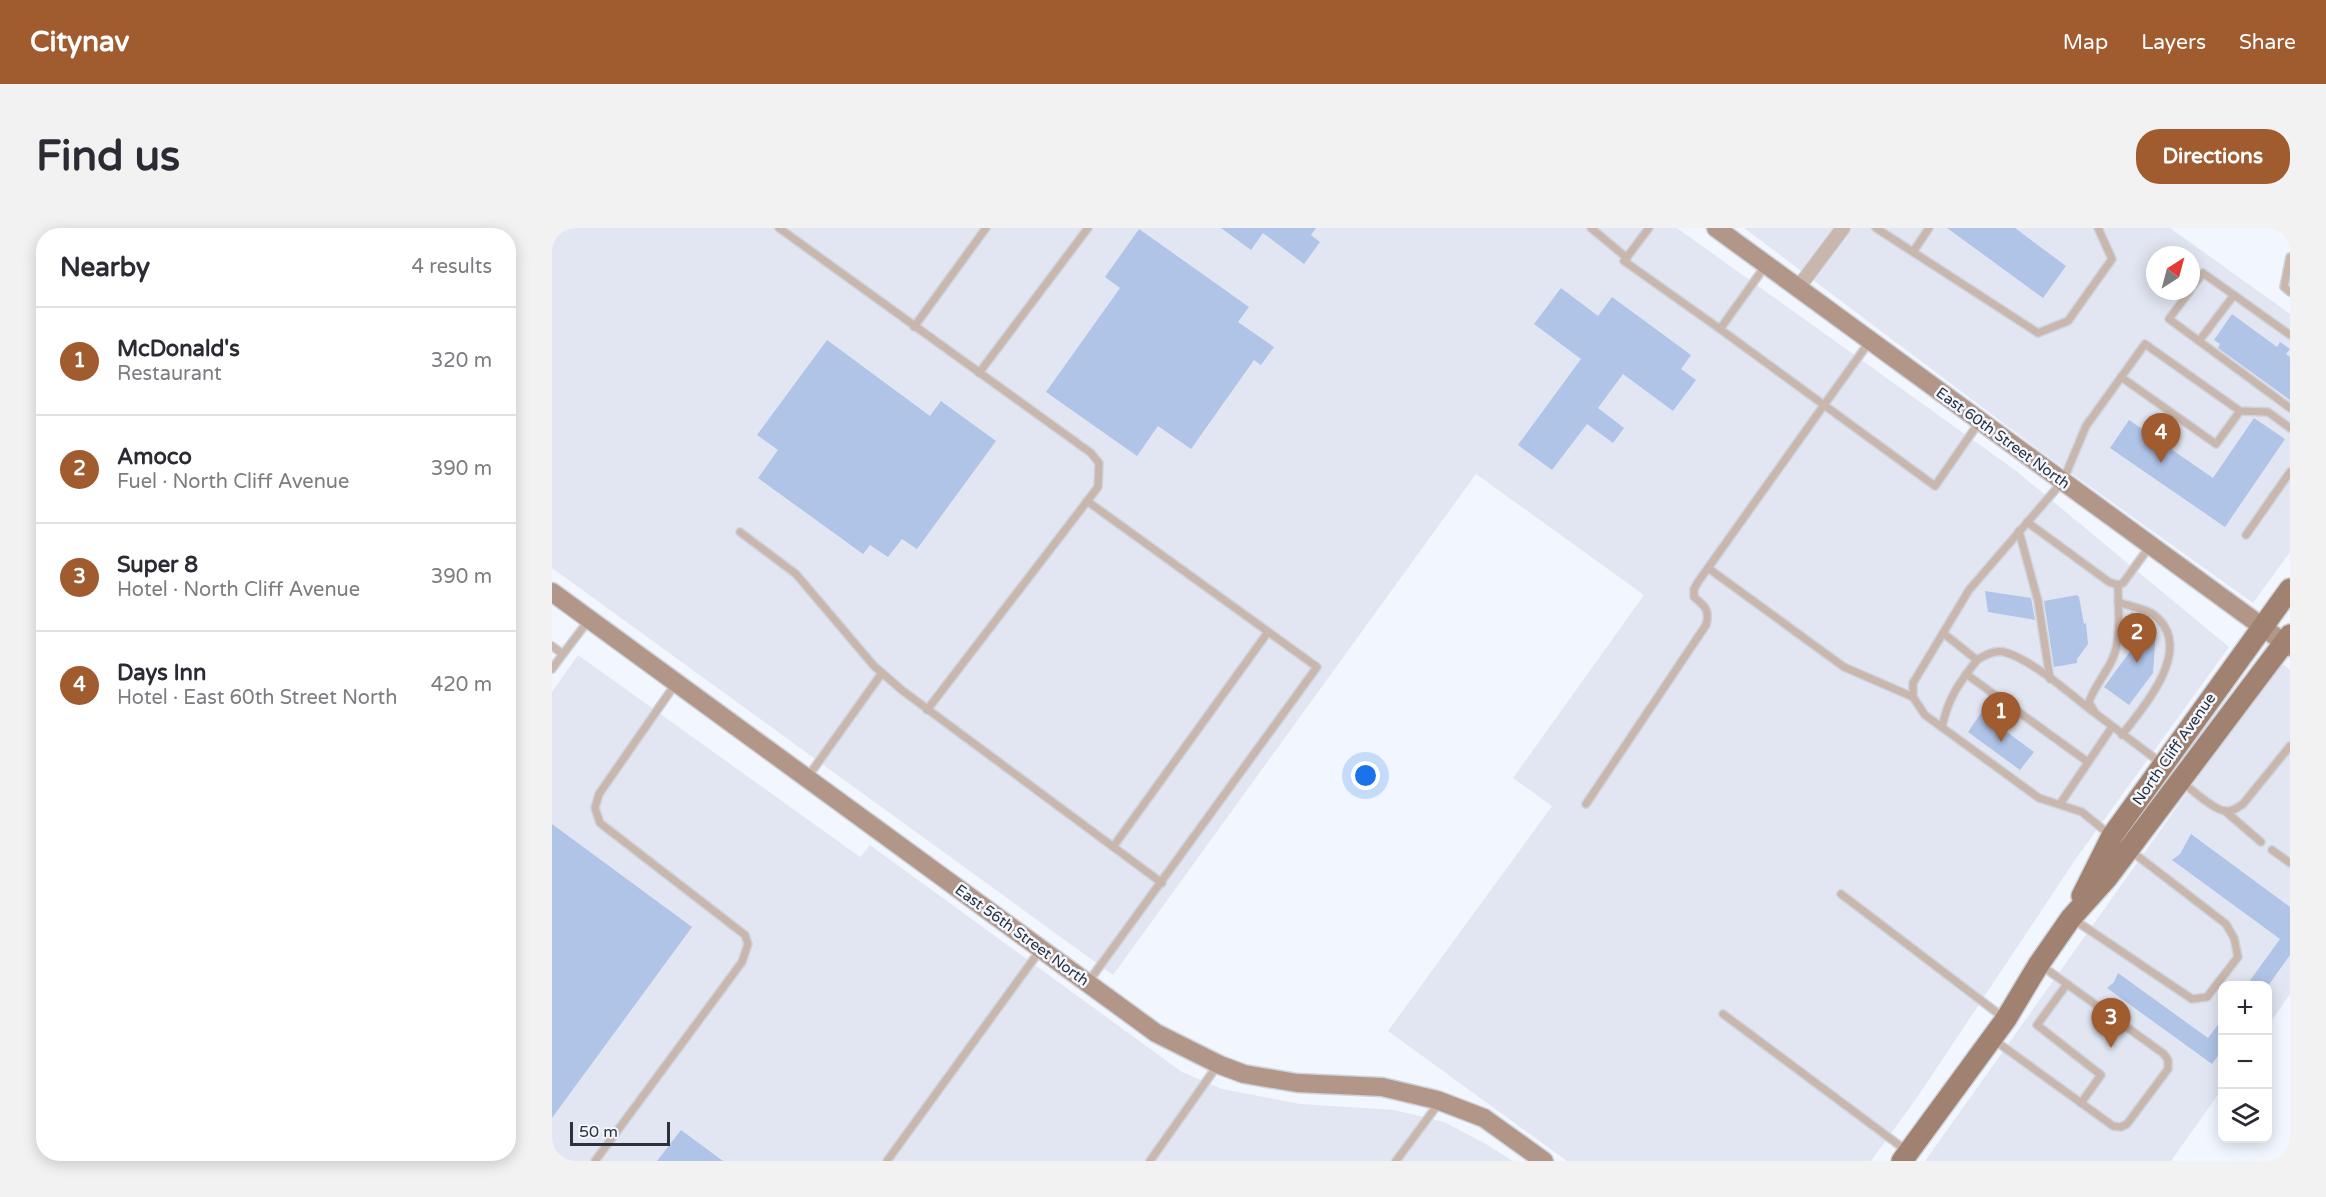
<!DOCTYPE html>
<meta charset="utf-8">
<style>
body{margin:0;font-family:"Varela Round",sans-serif;background:#f2f2f3;color:#2b2b33}
.controls{position:absolute;right:18px;bottom:18px;display:grid;overflow:hidden;border-radius:12px;box-shadow:0 3px 15px #0003}
.controls button{width:54px;height:54px;display:grid;place-items:center;padding:0;border:0;border-bottom:2px solid #e1e1e2;background:#fff;color:#2b2b33;font:30px sans-serif}
.compass{position:absolute;left:1594px;top:18px;width:54px;height:54px;border-radius:50%;background:#fff;box-shadow:0 3px 15px #0003;rotate:36deg}
.scale{position:absolute;left:18px;bottom:15px;width:100px;box-sizing:border-box;padding-left:6px;border:3px solid #2d313a;border-top:0;font-size:16px;line-height:21px;white-space:nowrap;color:#2d313a;-webkit-text-stroke:4px #f1f6ff;paint-order:stroke}
.you{position:absolute;left:814px;top:548px;width:21px;height:21px;margin:-15px;border:4px solid #fff;border-radius:50%;background:#1a73e8;box-shadow:0 0 0 9px #1a73e833}
.badge{display:grid;place-items:center;width:39px;height:39px;border-radius:50%;background:#a05b2f;color:#fff;font-size:20px;font-weight:700}
.pin{position:absolute;translate:-50% -50px;filter:drop-shadow(0 2px 3px #0008)}
.pin::after{content:'';position:absolute;top:32px;width:21px;height:18px;background:inherit;clip-path:polygon(0 0,100% 0,50% 100%)}
.list{margin:0;padding:0;list-style:none}
h2{display:flex;justify-content:space-between;align-items:center;height:78px;margin:0;padding:0 24px;font-size:26px}
h2 small{font-size:20px;font-weight:400;color:#7c7c81}
.list li{display:grid;grid-template-columns:39px 1fr auto;gap:18px;align-items:center;box-sizing:border-box;height:108px;padding:0 24px;border-top:2px solid #e1e1e2}
.list b{display:block;font-size:22px;white-space:nowrap}
.list p{margin:0;font-size:20px;white-space:nowrap;color:#7c7c81}
.list em{font-size:20px;font-style:normal;color:#7c7c81}
.icon{flex:none;width:33px;height:33px;fill:none;stroke:currentColor;stroke-width:2;stroke-linecap:round;stroke-linejoin:round}
.map{position:relative;flex:none;width:1738px;height:933px;overflow:hidden;border-radius:24px}
header{display:flex;align-items:center;gap:36px;box-sizing:border-box;height:84px;padding:0 30px;background:#a05b2f;color:#fff}
header strong{font-size:28px}
nav{display:flex;gap:33px;margin-inline-start:auto;font-size:21px}
.intro{display:flex;align-items:center;justify-content:space-between;box-sizing:border-box;height:144px;padding:0 36px}
h1{margin:0;font-size:42px}
.button{padding:15px 27px;border-radius:24px;background:#a05b2f;color:#fff;font-size:21px;font-weight:700}
main{display:flex;gap:36px;padding:0 36px}
aside{flex:1;background:#fff;border-radius:24px;box-shadow:0 3px 15px #0003}
.map>svg:first-child{display:block}
</style>
<header>
<strong>Citynav</strong>
<nav><a>Map</a><a>Layers</a><a>Share</a></nav>
</header>
<div class="intro"><h1>Find us</h1><a class="button">Directions</a></div>
<main>
<aside>
<h2>Nearby<small>4 results</small></h2>
<ul class="list">
<li><span class="badge">1</span><div><b>McDonald's</b><p>Restaurant</p></div><em>320 m</em></li>
<li><span class="badge">2</span><div><b>Amoco</b><p>Fuel · North Cliff Avenue</p></div><em>390 m</em></li>
<li><span class="badge">3</span><div><b>Super 8</b><p>Hotel · North Cliff Avenue</p></div><em>390 m</em></li>
<li><span class="badge">4</span><div><b>Days Inn</b><p>Hotel · East 60th Street North</p></div><em>420 m</em></li>
</ul>
</aside>
<div class="map">
<svg width="1738" height="933" viewBox="0 0 1738 933">
<rect width="100%" height="100%" fill="#f1f6ff"/>
<g fill="#e1e6f2" fill-rule="evenodd">
<path d="M0 0H1125L1463 242 1677 419 1523 632 1366 868 1319 933H1015L836 803 1000 578 961 550 1092 367 924 246 561 747 0 340Z"/>
<path d="M1192 0H1618L1738 86V324L1701 375 1487 222ZM1603 27H1639V63H1603Z"/>
<path d="M26 427 308 629 318 617 630 844 670 861 748 876 842 882 892 894 934 916 961 933H0V464Z"/>
<path d="M1728 434 1738 442V766L1716 798V758H1670V861L1619 933H1373Z"/>
</g>
<g fill="#b0c4e8">
<path d="M669 0H764L759 7 768 14 752 36 711 5 699 22Z"/>
<path d="M1395 0H1463L1514 38 1491 70Z"/>
<path d="M587 1 697 79 686 94 722 119 709 137 702 132 639 221 606 198 585 228 494 164 568 60 553 49Z"/>
<path d="M1009 60 1046 88 1060 69 1139 127 1129 141 1144 152 1121 183 1071 146 1046 180 1072 200 1061 215 1035 196 1000 242 966 217 1029 131 982 96Z"/>
<path d="M1680 86 1725 119 1728 114 1738 121 1734 126 1738 129V172L1666 120 1668 116 1662 112Z"/>
<path d="M275 112 378 188 389 173 444 213 365 321 350 311 336 329 318 317 311 326 206 250 226 222 205 207Z"/>
<path d="M1702 190 1733 211 1673 299 1558 220 1577 192 1661 250Z"/>
<path d="M1433 363 1479 370 1483 392 1436 384Z"/>
<path d="M1525 367 1527 369 1532 396 1534 395 1536 416 1525 431V435L1502 439 1492 373Z"/>
<path d="M1579 384 1604 401 1601 445 1577 477 1552 459 1577 425Z"/>
<path d="M1429 485 1482 524 1468 542 1416 504Z"/>
<path d="M0 596 140 699 0 890Z"/>
<path d="M1639 606 1738 679V727L1716 758H1694L1728 711 1620 632 1628 626Z"/>
<path d="M1566 745 1656 810 1671 790V821L1660 836 1555 760 1562 754Z"/>
<path d="M129 902 171 933H105Z"/>
</g>
<g fill="none" stroke-linecap="round" stroke-linejoin="round">
<g stroke="#ced3dc" stroke-width="10">
<g id="lane">
<path d="M227 0 539 225 547 235 546 259 375 482"/>
<path d="M1039 0 1075 30"/>
<path d="M1097 0 1072 33 1168 101 1214 37"/>
<path d="M1324 0 1486 105 1516 93 1560 31 1546 0"/>
<path d="M1361 24 1377 0"/>
<path d="M1738 29 1732 59 1738 64"/>
<path d="M1639 61 1651 45 1738 107"/>
<path d="M1638 63 1617 91 1738 180"/>
<path d="M362 99 434 0"/>
<path d="M1168 101 1272 177 1318 113"/>
<path d="M1647 113 1682 67"/>
<path d="M427 145 536 0"/>
<path d="M1569 149 1664 216 1688 183"/>
<path d="M535 273 765 439 537 753"/>
<path d="M1475 294 1557 354 1566 357 1571 355 1598 318"/>
<path d="M1467 303 1486 373 1498 451"/>
<path d="M188 304 244 346 322 438 351 463 610 655"/>
<path d="M1694 307 1738 244"/>
<path d="M1156 340 1292 439 1361 469"/>
<path d="M1566 357C1566 380 1570 411 1560 432 1553 447 1542 459 1537 474L1543 485 1609 535"/>
<path d="M1566 374C1576 378 1592 380 1601 386 1645 419 1592 478 1570 507"/>
<path d="M1391 405 1425 432C1433 427 1442 422 1452 424 1479 431 1517 465 1540 483"/>
<path d="M0 418 11 426 36 393"/>
<path d="M0 441 11 426"/>
<path d="M1414 446 1536 534"/>
<path d="M1390 499C1396 470 1407 455 1425 432"/>
<path d="M255 550 330 445"/>
<path d="M1630 554C1639 561 1662 582 1673 583 1680 584 1685 580 1691 576L1738 518"/>
<path d="M1034 576 1154 397C1158 382 1153 378 1142 369V361L1146 354 1272 177 1383 258 1428 193"/>
<path d="M1508 576 1560 499"/>
<path d="M1673 583 1709 614"/>
<path d="M1558 607 1530 584 1487 570 1373 487 1361 469V455L1417 362 1511 253 1534 198 1593 116 1688 183 1716 184 1738 200"/>
<path d="M561 619 716 404"/>
<path d="M1720 622 1738 635"/>
<path d="M1289 666 1452 790"/>
<path d="M1521 691 1640 771 1655 769 1686 729 1682 710 1674 696 1579 623"/>
<path d="M1515 756 1485 797 1549 847 1529 875"/>
<path d="M1171 786 1355 923"/>
<path d="M1442 812 1561 898 1569 899 1575 896 1616 841V832L1612 826 1490 738"/>
<path d="M43 933 190 734 196 716 193 707 48 595 43 580 47 566 124 455"/>
<path d="M335 933 489 721"/>
<path d="M598 933 665 838"/>
<path d="M844 933 887 875"/>
</g>
</g>
<g stroke="#ced3dc" stroke-width="16">
<path id="street" d="M1246 60 1291 0"/>
</g>
<g stroke="#ced3dc" stroke-width="21">
<g id="secondary">
<path d="M1164 0 1738 419"/>
<path d="M0 364 604 805 668 837 692 846 745 855 830 859 885 872 932 890 992 933"/>
</g>
</g>
<g stroke="#ced3dc" stroke-width="24">
<g id="primary">
<path d="M1530 668 1560 608 1738 361"/>
<path d="M1350 933 1454 791 1487 736 1519 690 1555 650 1738 407"/>
</g>
</g>
<use href="#lane" stroke="#c9b6ac" stroke-width="7"/>
<use href="#street" stroke="#c9b6ac" stroke-width="14"/>
<use href="#secondary" stroke="#b29789" stroke-width="18"/>
<use href="#primary" stroke="#a1816f" stroke-width="21"/>
</g>
<g text-anchor="middle" dominant-baseline="central" stroke-width="5" stroke-linejoin="round" paint-order="stroke">
<g font-size="15" fill="#2d313a" stroke="#f1f6ff">
<text transform="translate(1451 210) rotate(36)">East 60th Street North</text>
<text transform="translate(1622 521) rotate(-55)">North Cliff Avenue</text>
<text transform="translate(470 707) rotate(36)">East 56th Street North</text>
</g>
</g>
</svg>
<div class="controls">
<button>+</button>
<button>−</button>
<button><svg class="icon" aria-label="layers" viewBox="0 0 24 24"><path d="M12 4l9 5-9 5-9-5zM3 14l9 5 9-5"/></svg></button>
</div>
<svg class="compass" viewBox="-18 -18 36 36"><path d="M0-13l5 13h-10z" fill="#e53935"/><path d="M0 13l5-13h-10z" fill="#7c7c81"/></svg>
<div class="scale">50 m</div>
<div class="you"></div>
<div class="pin badge" style="left:1449px;top:514px">1</div>
<div class="pin badge" style="left:1585px;top:435px">2</div>
<div class="pin badge" style="left:1559px;top:820px">3</div>
<div class="pin badge" style="left:1609px;top:235px">4</div>
</div>
</main>
